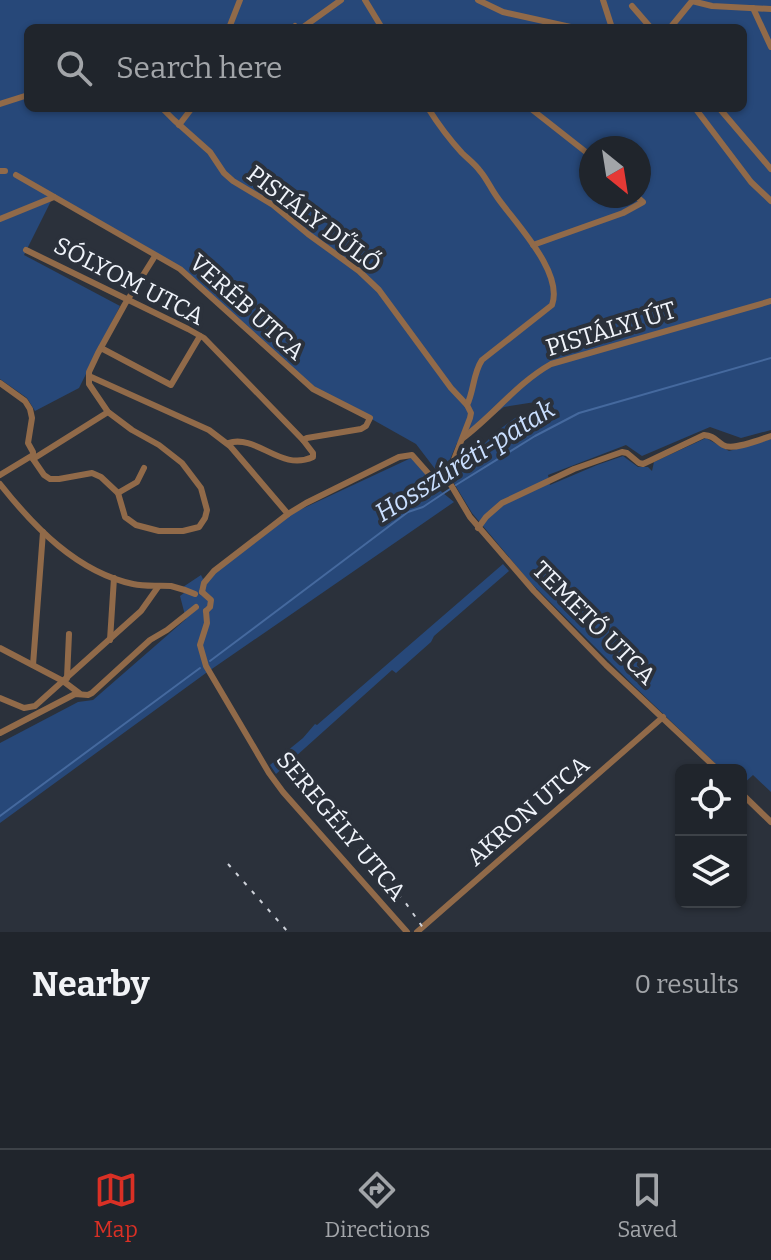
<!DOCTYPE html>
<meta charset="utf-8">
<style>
body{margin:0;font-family:Bitter,serif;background:#2d3138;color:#f1f3f6}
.controls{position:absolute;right:24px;bottom:24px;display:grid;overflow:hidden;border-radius:12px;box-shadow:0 2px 6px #0004}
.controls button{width:72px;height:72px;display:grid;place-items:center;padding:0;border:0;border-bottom:2px solid #3d4248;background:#20252c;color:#f1f3f6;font:40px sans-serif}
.compass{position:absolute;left:579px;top:136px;width:72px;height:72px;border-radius:50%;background:#20252c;box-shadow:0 2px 6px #0004;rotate:150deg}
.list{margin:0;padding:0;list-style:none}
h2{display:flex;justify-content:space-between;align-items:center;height:104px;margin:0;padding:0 32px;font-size:34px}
h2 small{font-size:26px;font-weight:400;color:#a2a5a9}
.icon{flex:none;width:44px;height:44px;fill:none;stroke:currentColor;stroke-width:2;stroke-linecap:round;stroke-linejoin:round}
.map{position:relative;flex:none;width:771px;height:932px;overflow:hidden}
.search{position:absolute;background:#20252c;box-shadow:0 2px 6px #0004;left:24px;right:24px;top:24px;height:88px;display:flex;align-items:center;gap:20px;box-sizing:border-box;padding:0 28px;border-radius:12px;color:#a2a5a9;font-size:30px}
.sheet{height:216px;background:#20252c}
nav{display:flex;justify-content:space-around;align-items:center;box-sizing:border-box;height:112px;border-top:2px solid #3d4248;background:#20252c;font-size:22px;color:#a2a5a9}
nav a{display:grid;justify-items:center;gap:4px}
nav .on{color:#d93025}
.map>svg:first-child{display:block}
</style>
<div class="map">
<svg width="771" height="932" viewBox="0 0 771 932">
<rect width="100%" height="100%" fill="#2b313b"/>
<g fill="#274879" fill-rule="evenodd">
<path d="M0 0H771V430L741 438 710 427 642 456 626 445 548 475 550 485 597 465 623 456 638 467H648L652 471 654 462 706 438 729 451 771 439V792L753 775 741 786V770H722L634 686 529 581 472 513 452 480V476L496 432 522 413 538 427 560 417 548 400 504 407 457 443 442 478 416 444 368 417 312 390 192 278 54 195 24 255 120 306 79 388 35 411 27 398 0 379ZM28 28H743V108H28ZM591 148H639V196H591Z"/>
<path d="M411 458 415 460 437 488 454 502 206 673 0 823V743L78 702 93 700 186 619 180 596 188 590 183 587 201 575 203 579 291 514Z"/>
<path d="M503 564 509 571 434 636 431 642 396 673 392 670 276 774 270 765 303 738 315 724 317 725Z"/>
</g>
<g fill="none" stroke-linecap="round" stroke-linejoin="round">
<g stroke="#45699e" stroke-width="2">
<path d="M456 485 535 436 579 413 771 358"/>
<path d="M210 661 408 512 423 507 450 489"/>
<path d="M0 816 200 668"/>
</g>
<g stroke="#916a49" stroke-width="6">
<path d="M365 0 382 28"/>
<path d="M478 0 503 12 575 28"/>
<path d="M603 0 612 28"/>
<path d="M692 1 712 6 771 9"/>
<path d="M632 6 651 28"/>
<path d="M753 8 771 47"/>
<path d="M295 26 297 28"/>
<path d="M229 28 240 0"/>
<path d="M302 28 341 0"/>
<path d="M670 28 692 1"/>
<path d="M0 104 28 95"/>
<path d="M162 108 174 120 210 152 224 173 233 181 273 205 308 234 359 271 379 290 451 388 467 405"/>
<path d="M530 108 591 156"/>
<path d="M695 108 751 182 771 201"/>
<path d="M719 108 771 169"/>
<path d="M179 125 192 108"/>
<path d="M0 171H5"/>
<path d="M16 175 180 269 313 389 370 418 366 426 361 429 307 438 303 440"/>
<path d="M0 219 54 197"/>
<path d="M533 245 623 213 643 202 636 196"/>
<path d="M26 250 188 329 204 338 303 440 313 453V457C280 472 258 434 228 443"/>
<path d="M101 348 171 385 200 336"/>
<path d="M89 376 209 430 230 446 288 514"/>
<path d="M0 383 25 401 30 409 32 418 28 443 33 452V459L44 475 50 479H59L92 473 101 477 118 493 125 517 136 525 159 531H183L199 527 205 518 207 510 201 488 182 463 159 445 132 430 108 412 89 384V372L98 353 125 304 155 256"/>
<path d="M463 438C495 414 516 384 551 364L771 301"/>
<path d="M33 459 108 412"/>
<path d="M0 475 33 455"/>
<path d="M446 480 451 485 470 517 534 591 606 665 718 770"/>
<path d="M0 484C34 527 77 572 133 584 146 587 159 585 171 586 179 588 188 591 195 594"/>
<path d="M118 493 137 482 144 468"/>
<path d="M478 528 486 517 502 503 574 469 622 452 627 453 639 463 643 464 704 435C714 436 715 440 723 445 733 451 759 440 771 436"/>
<path d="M202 592 204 583 214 571 288 514 306 503 399 457 412 455 435 481 438 483 446 480 470 418 471 413 467 405C474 391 473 373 482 360L552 305C564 272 515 223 497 197 491 189 487 179 480 171 475 164 468 159 462 153 450 140 438 124 428 108"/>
<path d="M202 592 211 600 210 607 206 611"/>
<path d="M206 611 207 623 200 645 206 666 269 773 283 792 407 932"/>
<path d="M110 640 114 578"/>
<path d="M0 648 63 681 79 693"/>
<path d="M33 665 43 532"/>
<path d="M67 678 69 634"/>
<path d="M0 698 24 708 35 706 141 611 158 587"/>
<path d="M0 733 75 694 88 695 92 693 150 640 167 630 196 607"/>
<path d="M741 793 771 822"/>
<path d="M417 932 663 717"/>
</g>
<g stroke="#cdd1d9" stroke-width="2" stroke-dasharray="4 8" stroke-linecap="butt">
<path d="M301 788 405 902 426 932"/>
<path d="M228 864 288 932"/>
</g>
</g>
<g text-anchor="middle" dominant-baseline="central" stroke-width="8" stroke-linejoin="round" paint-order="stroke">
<g font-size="24" fill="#eff3fa" stroke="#2b313b">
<text transform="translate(314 219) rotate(37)">PISTÁLY DŰLŐ</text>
<text transform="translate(129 281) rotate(27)">SÓLYOM UTCA</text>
<text transform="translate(247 307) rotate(42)">VERÉB UTCA</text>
<text transform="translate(611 329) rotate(-17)">PISTÁLYI ÚT</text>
<text transform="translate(594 623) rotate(45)">TEMETŐ UTCA</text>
<text transform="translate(528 811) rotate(-41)">AKRON UTCA</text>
<text transform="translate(341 826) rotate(50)">SEREGÉLY UTCA</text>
</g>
<g font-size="26" font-style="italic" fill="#c9defe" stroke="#2b313b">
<text transform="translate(465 461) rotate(-32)">Hosszúréti-patak</text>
</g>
</g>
</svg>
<div class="controls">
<button><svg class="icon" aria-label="locate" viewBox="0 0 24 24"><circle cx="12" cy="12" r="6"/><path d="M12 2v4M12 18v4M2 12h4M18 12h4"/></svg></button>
<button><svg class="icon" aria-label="layers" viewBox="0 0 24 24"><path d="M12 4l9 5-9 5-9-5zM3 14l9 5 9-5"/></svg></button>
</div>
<svg class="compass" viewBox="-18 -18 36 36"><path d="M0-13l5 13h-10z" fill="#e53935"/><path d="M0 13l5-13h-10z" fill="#a2a5a9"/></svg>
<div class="search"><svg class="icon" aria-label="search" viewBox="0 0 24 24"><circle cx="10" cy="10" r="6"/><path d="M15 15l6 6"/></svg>Search here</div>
</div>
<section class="sheet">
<h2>Nearby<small>0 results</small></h2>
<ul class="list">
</ul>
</section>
<nav>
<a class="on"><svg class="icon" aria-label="map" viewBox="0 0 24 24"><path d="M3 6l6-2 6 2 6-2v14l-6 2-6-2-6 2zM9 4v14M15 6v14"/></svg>Map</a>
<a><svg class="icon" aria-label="directions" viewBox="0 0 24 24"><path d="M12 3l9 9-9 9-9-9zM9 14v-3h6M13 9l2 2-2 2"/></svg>Directions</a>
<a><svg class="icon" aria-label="saved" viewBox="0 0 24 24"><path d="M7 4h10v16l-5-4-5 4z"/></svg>Saved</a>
</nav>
